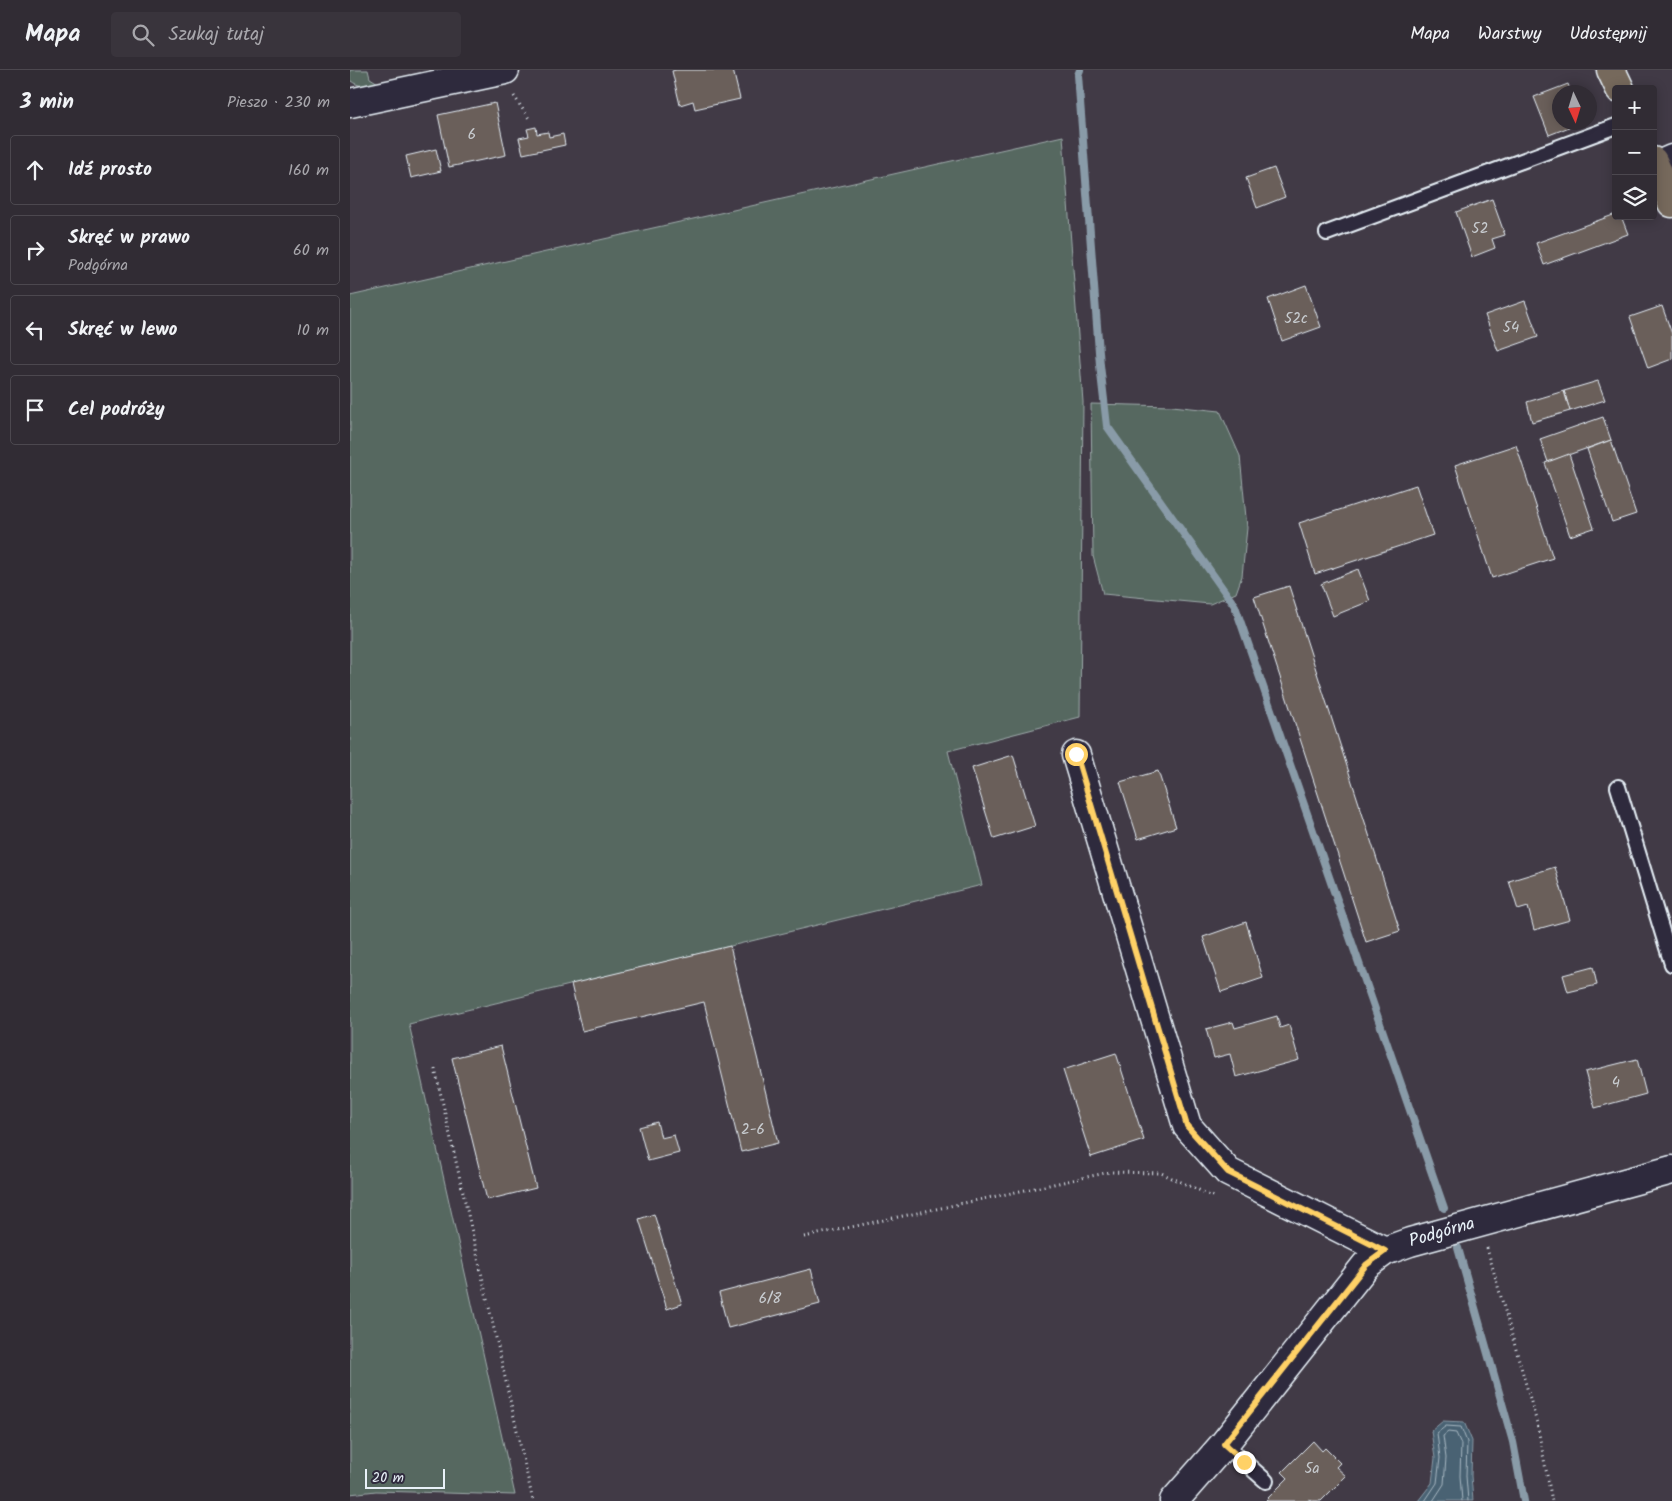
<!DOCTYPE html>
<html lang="pl">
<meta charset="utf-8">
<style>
body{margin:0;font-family:Kalam,sans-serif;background:#39343c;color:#f1f3f6}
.controls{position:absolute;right:15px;top:15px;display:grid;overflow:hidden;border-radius:5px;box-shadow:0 2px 12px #0003}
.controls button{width:45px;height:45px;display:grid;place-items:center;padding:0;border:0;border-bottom:1px solid #4c484f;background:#312c34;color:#f1f3f6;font:25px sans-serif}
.compass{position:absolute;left:1202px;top:15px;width:45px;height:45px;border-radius:50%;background:#312c34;box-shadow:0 2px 12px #0003;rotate:176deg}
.scale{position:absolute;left:15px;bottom:12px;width:80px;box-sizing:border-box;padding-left:5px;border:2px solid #e8f1f8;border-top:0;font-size:14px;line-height:18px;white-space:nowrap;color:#e8f1f8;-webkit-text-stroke:4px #2f2a3d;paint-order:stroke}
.stop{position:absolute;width:15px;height:15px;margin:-11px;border:4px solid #ffd166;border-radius:50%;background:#fff}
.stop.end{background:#ffd166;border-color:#fff;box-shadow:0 1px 5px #0008}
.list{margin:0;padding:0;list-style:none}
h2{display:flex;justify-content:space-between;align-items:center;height:65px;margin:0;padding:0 20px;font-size:21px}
h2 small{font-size:16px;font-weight:400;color:#a8a7ac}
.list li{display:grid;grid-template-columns:32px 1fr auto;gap:15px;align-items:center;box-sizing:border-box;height:70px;margin:0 10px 10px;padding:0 10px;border:1px solid #4c484f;border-radius:5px}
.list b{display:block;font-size:19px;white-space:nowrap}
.list p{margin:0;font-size:16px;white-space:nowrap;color:#a8a7ac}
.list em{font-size:16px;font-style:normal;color:#a8a7ac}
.icon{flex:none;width:28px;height:28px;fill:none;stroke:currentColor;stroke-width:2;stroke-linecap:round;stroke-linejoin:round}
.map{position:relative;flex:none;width:1322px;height:1431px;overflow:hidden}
header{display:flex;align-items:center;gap:30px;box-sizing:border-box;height:70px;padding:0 25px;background:#312c34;border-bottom:1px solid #4c484f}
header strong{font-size:24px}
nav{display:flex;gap:28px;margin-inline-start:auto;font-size:18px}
.search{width:350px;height:45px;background:#39343c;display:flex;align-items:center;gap:12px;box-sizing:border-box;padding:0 18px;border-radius:5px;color:#a8a7ac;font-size:19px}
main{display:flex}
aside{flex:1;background:#312c34}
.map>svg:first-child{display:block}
</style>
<header>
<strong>Mapa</strong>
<div class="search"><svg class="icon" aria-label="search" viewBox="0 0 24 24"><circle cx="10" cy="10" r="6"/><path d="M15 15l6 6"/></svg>Szukaj tutaj</div>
<nav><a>Mapa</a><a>Warstwy</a><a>Udostępnij</a></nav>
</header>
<main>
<aside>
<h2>3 min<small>Pieszo · 230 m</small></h2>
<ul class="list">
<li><svg class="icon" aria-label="ahead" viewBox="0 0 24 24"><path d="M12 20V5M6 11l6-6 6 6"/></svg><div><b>Idź prosto</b></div><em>160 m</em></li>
<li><svg class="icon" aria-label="right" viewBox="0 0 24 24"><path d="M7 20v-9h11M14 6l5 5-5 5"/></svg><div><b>Skręć w prawo</b><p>Podgórna</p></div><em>60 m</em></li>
<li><svg class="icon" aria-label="left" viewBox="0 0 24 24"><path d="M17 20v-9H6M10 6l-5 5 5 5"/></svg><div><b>Skręć w lewo</b></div><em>10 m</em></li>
<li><svg class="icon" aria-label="arrive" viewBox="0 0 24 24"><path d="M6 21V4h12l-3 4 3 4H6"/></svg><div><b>Cel podróży</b></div></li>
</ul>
</aside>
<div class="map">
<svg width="1322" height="1431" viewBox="0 0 1322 1431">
<rect width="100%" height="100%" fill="#413a46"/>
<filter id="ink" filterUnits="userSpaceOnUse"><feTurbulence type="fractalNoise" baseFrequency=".02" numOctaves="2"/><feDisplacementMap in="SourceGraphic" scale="10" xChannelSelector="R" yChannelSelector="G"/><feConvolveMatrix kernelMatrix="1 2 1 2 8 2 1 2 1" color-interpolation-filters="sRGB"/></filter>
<g filter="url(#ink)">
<g fill="#566860" stroke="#9facac">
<path d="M0 0H18L20 8 33 16C22 17 8 18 0 10Z"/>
<path d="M713 66 733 332 730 647 598 681 632 815 59 954 165 1425 26 1421 0 1424V226Z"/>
<path d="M741 334 822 336 870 341 890 386 897 458 892 506 886 523 860 534 753 524 743 486Z"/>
</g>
<path fill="#496273" stroke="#899ba8" d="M1093 1351 1114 1352 1122 1371 1121 1406 1123 1431H1068L1082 1413 1085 1388 1081 1361Z"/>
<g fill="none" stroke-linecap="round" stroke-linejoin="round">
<g stroke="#a8b8c3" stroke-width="1">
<path d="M1075 1431 1087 1413 1090 1388 1087 1363 1096 1356 1111 1357 1117 1372 1116 1406 1118 1431"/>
<path d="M1083 1431 1094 1414 1096 1388 1093 1366 1098 1362 1106 1363 1111 1374 1110 1406 1112 1431"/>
</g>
<g stroke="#899ba8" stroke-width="8">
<path d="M730 0 728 5 750 295 757 356 885 536 1094 1138"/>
<path d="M1108 1178 1163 1372 1174 1431"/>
</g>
</g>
<g fill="#6a5e5a" stroke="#e8f1f8">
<path d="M326 0H383L390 29 345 39 343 31 330 35 322 1Z"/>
<path d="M1218 14 1221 22H1210V52H1232L1199 65 1184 27Z"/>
<path d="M145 33 156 85 99 97 88 45Z"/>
<path d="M186 57 187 64 198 62 199 67 213 64 215 75 173 84 169 68 179 66 177 59Z"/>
<path d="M86 79 91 101 61 108 56 86Z"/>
<path d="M924 98 935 127 907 138 896 108Z"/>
<path d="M1142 129 1155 165 1142 169 1145 178 1122 187 1106 142Z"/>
<path d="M1266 144V146H1271L1278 164 1194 195 1186 173Z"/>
<path d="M956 215 971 257 932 271 918 229Z"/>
<path d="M1175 231 1188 267 1148 281 1135 245Z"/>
<path d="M1312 236 1322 264V289L1298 298 1280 247Z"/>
<path d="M1248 311 1255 330 1220 341 1214 321Z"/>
<path d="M1214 321 1220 341 1182 352 1177 332Z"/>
<path d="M1253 347 1261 370 1198 392 1190 369Z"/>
<path d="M1261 370 1286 444 1262 452 1237 379Z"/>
<path d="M1166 375 1203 488 1142 508 1105 395Z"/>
<path d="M1219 384 1244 458 1220 466 1195 393Z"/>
<path d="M1066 415 1083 465 965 504 949 453Z"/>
<path d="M1008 499 1020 531 983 546 971 514Z"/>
<path d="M939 516 1050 861 1016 872 904 527Z"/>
<path d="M663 685 685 756 644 769 622 698Z"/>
<path d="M808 701 826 757 788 769 770 712Z"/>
<path d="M1205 797 1220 850 1184 860 1178 837 1168 840 1159 811Z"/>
<path d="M896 852 913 908 871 922 853 867Z"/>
<path d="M380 876 428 1073 391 1082 354 932 232 961 221 914Z"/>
<path d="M1243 897 1247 915 1218 922 1213 905Z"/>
<path d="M927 946 930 958 939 955 949 990 886 1007 880 984 864 988 856 959 883 952 885 958Z"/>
<path d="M151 976 186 1118 137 1130 102 988Z"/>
<path d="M766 983 794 1070 741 1087 713 1000Z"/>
<path d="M1287 989 1296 1024 1245 1038 1235 1002Z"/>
<path d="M307 1052 311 1068 324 1065 329 1083 298 1091 289 1057Z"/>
<path d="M304 1144 332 1234 317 1239 289 1149Z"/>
<path d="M461 1199 470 1234 378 1258 369 1223Z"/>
<path d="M963 1371 972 1381 975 1378 990 1393 986 1397 996 1406 971 1431H962L960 1429 957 1431H917L916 1430 938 1408 932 1402Z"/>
</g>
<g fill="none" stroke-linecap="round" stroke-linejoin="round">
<g stroke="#e8f1f8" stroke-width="18">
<g id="service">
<path d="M977 163 1266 56"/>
<path d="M1268 717 1322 894"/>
<path d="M874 1374 916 1411"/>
</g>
</g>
<g stroke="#e8f1f8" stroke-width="31">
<g id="minor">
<path d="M0 33 155 0"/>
<path d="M1306 96 1322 89"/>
<path d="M726 685 837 1056 878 1102 1035 1181"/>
<path d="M824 1431 874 1374 1016 1195 1035 1181 1060 1172 1322 1100"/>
</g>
</g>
<g stroke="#e8f1f8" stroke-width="31">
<g id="primary">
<path d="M1261 0 1270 19"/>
<path d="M1303 91 1322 133"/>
</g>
</g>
<g stroke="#e8f1f8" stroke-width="3" stroke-dasharray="1 4" stroke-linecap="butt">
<path d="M164 26 180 50"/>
<path d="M85 999 183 1431"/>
<path d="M454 1167 760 1102 811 1103 864 1127"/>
<path d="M1137 1178 1187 1353 1202 1431"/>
</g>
<use href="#service" stroke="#2f2a3d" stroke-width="14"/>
<use href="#minor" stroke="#2f2a3d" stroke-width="28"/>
<use href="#primary" stroke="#76695c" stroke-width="28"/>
</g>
</g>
<g fill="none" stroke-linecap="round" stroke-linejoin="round" filter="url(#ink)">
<path stroke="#ffd166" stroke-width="6" d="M726 684 837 1056 878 1102 1035 1181 1016 1195 874 1374 894 1392"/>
</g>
<g text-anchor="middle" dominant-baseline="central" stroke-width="4" stroke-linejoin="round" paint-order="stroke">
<g font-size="15" fill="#c8ccd0">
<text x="122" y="65">6</text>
<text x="1130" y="159">52</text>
<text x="946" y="249">52c</text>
<text x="1161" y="258">54</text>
<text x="1266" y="1013">4</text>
<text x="403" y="1060">2-6</text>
<text x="420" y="1229">6/8</text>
<text x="962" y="1399">5a</text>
</g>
<g font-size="18" fill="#e8f1f8" stroke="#2f2a3d">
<text transform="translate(1092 1163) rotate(-16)">Podgórna</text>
</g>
</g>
</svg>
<div class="controls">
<button>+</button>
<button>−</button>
<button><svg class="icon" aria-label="layers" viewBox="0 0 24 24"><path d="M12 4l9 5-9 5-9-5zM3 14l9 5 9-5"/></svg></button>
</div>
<svg class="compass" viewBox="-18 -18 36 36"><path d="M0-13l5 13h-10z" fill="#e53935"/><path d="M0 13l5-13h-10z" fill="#a8a7ac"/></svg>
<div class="scale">20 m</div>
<div class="stop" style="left:726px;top:684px"></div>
<div class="stop end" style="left:894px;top:1392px"></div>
</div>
</main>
